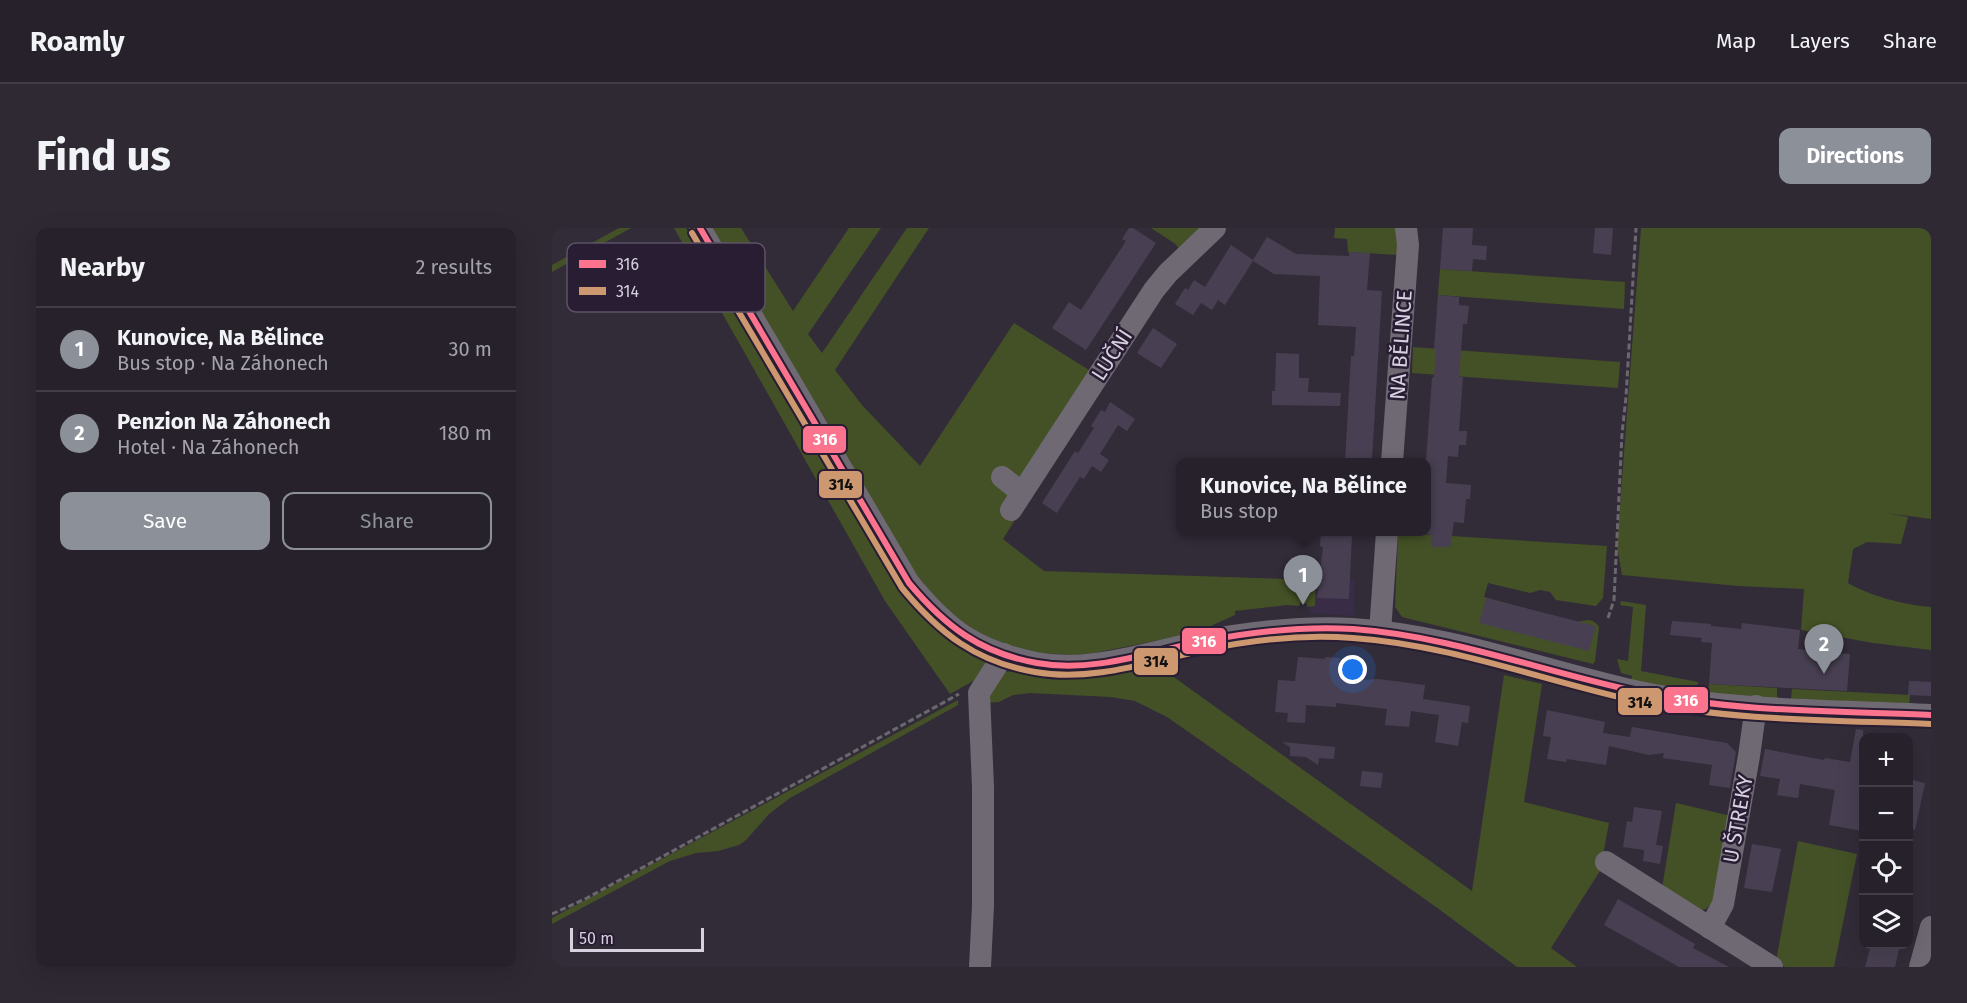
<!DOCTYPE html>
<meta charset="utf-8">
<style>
body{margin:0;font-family:"Fira Sans",sans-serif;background:#2e2933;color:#f1f3f6}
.controls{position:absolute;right:18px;bottom:18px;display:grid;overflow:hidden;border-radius:12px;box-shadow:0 6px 24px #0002}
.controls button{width:54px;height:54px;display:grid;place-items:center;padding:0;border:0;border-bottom:2px solid #423e47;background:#26212b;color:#f1f3f6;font:30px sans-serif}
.scale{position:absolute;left:18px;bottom:15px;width:134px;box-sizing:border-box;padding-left:6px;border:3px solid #d6d0df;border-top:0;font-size:16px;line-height:21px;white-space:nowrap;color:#d6d0df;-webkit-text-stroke:4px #281d33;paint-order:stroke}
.you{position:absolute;left:801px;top:442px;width:21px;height:21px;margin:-15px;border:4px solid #fff;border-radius:50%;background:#1a73e8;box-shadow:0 0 0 9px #1a73e833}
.badge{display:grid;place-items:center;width:39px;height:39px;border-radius:50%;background:#8c9099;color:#fff;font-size:20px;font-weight:700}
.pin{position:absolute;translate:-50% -50px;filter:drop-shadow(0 2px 3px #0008)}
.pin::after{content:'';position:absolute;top:32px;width:21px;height:18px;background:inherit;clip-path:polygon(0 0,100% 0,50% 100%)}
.popup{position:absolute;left:624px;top:230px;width:255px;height:78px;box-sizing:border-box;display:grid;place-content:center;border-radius:12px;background:#26212b;filter:drop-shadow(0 2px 4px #0005);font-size:20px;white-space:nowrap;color:#a4a3a9}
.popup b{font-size:22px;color:#f1f3f6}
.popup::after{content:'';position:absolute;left:50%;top:100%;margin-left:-12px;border:12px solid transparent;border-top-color:#26212b}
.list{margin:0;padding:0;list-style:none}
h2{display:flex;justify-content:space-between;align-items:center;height:78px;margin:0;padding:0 24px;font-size:26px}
h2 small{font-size:20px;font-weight:400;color:#a4a3a9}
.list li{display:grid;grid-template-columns:39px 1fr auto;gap:18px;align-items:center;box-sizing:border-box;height:84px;padding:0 24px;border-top:2px solid #423e47}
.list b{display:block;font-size:22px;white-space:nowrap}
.list p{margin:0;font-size:20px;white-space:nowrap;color:#a4a3a9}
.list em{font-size:20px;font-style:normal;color:#a4a3a9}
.actions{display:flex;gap:12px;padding:18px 24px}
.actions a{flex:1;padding:14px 0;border:2px solid #8c9099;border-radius:12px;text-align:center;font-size:21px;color:#8c9099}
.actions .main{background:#8c9099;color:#fff}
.icon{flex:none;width:33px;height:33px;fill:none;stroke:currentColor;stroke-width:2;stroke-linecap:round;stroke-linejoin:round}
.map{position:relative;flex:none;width:1379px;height:739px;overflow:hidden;border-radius:12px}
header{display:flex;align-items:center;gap:36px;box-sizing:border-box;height:84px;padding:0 30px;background:#26212b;border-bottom:2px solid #423e47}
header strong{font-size:28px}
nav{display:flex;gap:33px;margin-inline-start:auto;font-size:21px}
.intro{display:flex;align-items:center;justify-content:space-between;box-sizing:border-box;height:144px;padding:0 36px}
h1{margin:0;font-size:42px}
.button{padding:15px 27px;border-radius:12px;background:#8c9099;color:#fff;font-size:21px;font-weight:700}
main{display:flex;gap:36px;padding:0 36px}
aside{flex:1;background:#26212b;border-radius:12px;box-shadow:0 6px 24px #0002}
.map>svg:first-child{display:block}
</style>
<header>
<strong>Roamly</strong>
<nav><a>Map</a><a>Layers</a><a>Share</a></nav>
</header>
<div class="intro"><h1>Find us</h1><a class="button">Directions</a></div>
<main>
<aside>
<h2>Nearby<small>2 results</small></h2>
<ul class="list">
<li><span class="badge">1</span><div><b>Kunovice, Na Bělince</b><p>Bus stop · Na Záhonech</p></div><em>30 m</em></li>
<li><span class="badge">2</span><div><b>Penzion Na Záhonech</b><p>Hotel · Na Záhonech</p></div><em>180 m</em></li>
</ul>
<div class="actions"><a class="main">Save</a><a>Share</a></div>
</aside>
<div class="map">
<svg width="1379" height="739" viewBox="0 0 1379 739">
<rect width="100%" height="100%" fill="#322c39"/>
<path fill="#392c47" d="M758 349 802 351V388L758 385Z"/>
<g fill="#445126">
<path d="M67 0H79L0 44V37Z"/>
<path d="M122 0H134L236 175 353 366 373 390 392 407 438 436 423 452 398 466 333 373Z"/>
<path d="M158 0H189L241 83 297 0H329L256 106 270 125 355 0H377L283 142 310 177 368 238 462 95 540 144 478 241 454 260 466 287 451 311 492 343 764 352 763 378 755 379V376L748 375 747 378 735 377 683 383V387L643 405 542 425 521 427 488 425 455 417 425 404 392 380 358 339 301 243 280 201 223 111Z"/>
<path d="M599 0H652L629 22 622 15Z"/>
<path d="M783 0H847V27L796 24 795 11 782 10Z"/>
<path d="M1089 0H1379V291L1335 285 1356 289 1349 316 1315 314 1301 321 1296 355C1318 368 1353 377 1379 379V422L1321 415 1249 402 1252 361 1186 358 1070 347 1065 318Z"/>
<path d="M888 41 1073 54 1072 81 886 67Z"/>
<path d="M861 119 1068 134 1066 160 860 145Z"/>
<path d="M846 305 880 307V319H898L899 308 1055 318 1051 370 1044 378 1004 372 998 364 988 362 978 365 936 355 932 369 1023 394C1034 393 1040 389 1047 399L1043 433 1041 436 850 389 843 379Z"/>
<path d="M1069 373 1094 377 1089 443 1146 454 1145 464 1079 452 1080 448 1069 445 1065 431 1076 433 1081 379 1068 377Z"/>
<path d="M598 432 920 663 952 447 990 456 972 574 1057 595 1048 643 999 720 1025 739H965L884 679 648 512 615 489 583 473 559 469 478 465 461 467 447 474 434 475 451 444 464 443 492 446Z"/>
<path d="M1157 456 1225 460V471L1156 465Z"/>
<path d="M1240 461 1358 467 1357 479 1239 472Z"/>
<path d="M406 472V477L238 570 217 586 194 612 187 617 166 623 144 625 118 633 0 696V690Z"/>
<path d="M1124 575 1179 588 1162 673 1154 681 1149 682 1110 660Z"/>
<path d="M1246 613 1305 626 1282 739H1233L1224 733Z"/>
</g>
<g fill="#484052">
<path d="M577 0H581L604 15 534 122 500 100 517 74 529 82 574 13 570 11Z"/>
<path d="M891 0H921L920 17 935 18 934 32 921 31 920 43 888 41Z"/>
<path d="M1043 0H1061L1059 27 1041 25Z"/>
<path d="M715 9 744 26 797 28V24L818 25 815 62 830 63 820 231H812V234H793L799 128H802L804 99 766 97 768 48 722 46 701 33 673 77 666 72 660 82 649 75 641 87 623 76 633 60 636 62 642 52 653 59 679 17 701 32Z"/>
<path d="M886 67 907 69V77L917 78 915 96H911L907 149H911L907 203H915L914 217H907L906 229 896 228 894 255 919 257 918 271H914L912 295 902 294 898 319H879L880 307 874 306V232L880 150 882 149 884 121H882Z"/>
<path d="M601 100 625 116 609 140 585 125Z"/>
<path d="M724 125 747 126V150H757L756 164 789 165 788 178 720 177V163H723Z"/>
<path d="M558 174 583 191 575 203 566 197 548 226 557 232 549 244 540 238 532 251 528 249 505 285 490 275 523 223 526 225 542 200 539 198 549 182 553 184Z"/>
<path d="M769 305 800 307 797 371 765 370 771 319 768 318Z"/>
<path d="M934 370 1044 398 1037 423 927 395Z"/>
<path d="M1120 393 1159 396V398L1189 401 1190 395 1248 402 1246 421 1298 426 1295 463 1157 456 1160 415 1149 414 1150 410 1118 407Z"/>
<path d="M746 429 773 431V429L788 430 786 447 810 449V452L826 451 873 457 871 471 918 478 916 495 910 494 906 518 883 514 887 487 859 483 857 499 833 497 835 481 784 475V479L754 477 753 495 735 494 736 485 723 484 726 452 743 453Z"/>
<path d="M1357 453 1379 454V468L1356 467Z"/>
<path d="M995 482 1053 494 1051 505 1078 509 1080 499 1175 515 1184 524 1178 560 1157 557 1160 537 1111 530 1112 525 1097 527 1057 518 1054 537 1015 531 1014 534 995 531 999 509 991 508Z"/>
<path d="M1304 501 1311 502V603L1277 597 1283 562 1248 556 1246 570 1225 567 1228 551 1208 548 1213 521 1272 532 1273 530 1298 534Z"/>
<path d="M730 514 783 519 782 531 767 530 766 537 754 529 738 528V519Z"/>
<path d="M810 543 831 545 829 560 808 558Z"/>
<path d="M1356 551 1373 555 1363 602 1356 601Z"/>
<path d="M1082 579 1110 583 1104 617 1111 618 1108 636 1091 633 1092 622 1071 619 1075 593 1080 594Z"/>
<path d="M1200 616 1229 621 1220 664 1192 660Z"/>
<path d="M1066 671 1143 716 1141 720 1177 739H1127L1052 697Z"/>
<path d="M1319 717H1348L1343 739H1313Z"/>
</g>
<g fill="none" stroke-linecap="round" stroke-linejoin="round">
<g stroke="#6b676f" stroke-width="3" stroke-dasharray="6 3" stroke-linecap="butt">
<path d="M1056 390 1062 372 1070 206 1074 169 1084 0"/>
<path d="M0 686 35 670 407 466"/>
</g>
<g stroke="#6e6973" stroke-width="22">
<path d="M148 0 357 355C395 402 424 423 484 435 536 445 596 425 647 414 698 404 749 398 801 401 899 407 992 443 1087 464 1182 484 1282 482 1379 487"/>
<path d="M840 234 856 17 854 0"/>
<path d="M450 249 470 265"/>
<path d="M459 282 602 62 616 45 663 0"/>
<path d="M828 404 835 304"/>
<path d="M1054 634 1220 739"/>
<path d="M1158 700 1171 676 1197 528 1204 478"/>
<path d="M428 739 431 678V559L427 465 452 426"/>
<path d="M1368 739 1379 699"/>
</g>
<g stroke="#281d33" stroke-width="10">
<path id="bus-1" d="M148 0 357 355C393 398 428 425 485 435 540 445 594 425 647 414 697 404 750 398 801 401 899 408 991 444 1087 464 1183 484 1282 483 1379 487"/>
</g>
<g stroke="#281d33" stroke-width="10">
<path id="bus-2" d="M140 5 350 360C387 405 424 434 483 444 538 454 593 435 647 423 697 412 750 406 801 410 899 417 990 452 1084 473 1181 493 1281 492 1379 496"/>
</g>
<use href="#bus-1" stroke="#fc738d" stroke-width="6"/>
<use href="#bus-2" stroke="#cd976f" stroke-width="6"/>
</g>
<g text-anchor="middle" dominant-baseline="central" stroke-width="5" stroke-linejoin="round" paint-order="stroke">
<g font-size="21" fill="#d6d0df" stroke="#281d33">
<text transform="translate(849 117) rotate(-86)">NA BĚLINCE</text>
<text transform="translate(560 127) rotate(-57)">LUČNÍ</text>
<text transform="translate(1186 591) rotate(-80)">U ŠTREKY</text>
</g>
</g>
<rect x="15" y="15" width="198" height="69" rx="9" fill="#281d33" stroke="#5c5367" stroke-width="1.5"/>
<rect x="27" y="32" width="27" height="8" fill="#fc738d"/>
<rect x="27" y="59" width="27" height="8" fill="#cd976f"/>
<g font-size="16" fill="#d6d0df">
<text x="64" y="42">316</text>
<text x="64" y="69">314</text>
</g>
<g stroke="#281d33" stroke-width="2">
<rect x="250" y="197" width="45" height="29" rx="6" fill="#fc738d"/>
<rect x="266" y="242" width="45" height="29" rx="6" fill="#cd976f"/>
<rect x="629" y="399" width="46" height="28" rx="6" fill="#fc738d"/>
<rect x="581" y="419" width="46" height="29" rx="6" fill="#cd976f"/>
<rect x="1111" y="458" width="46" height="28" rx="6" fill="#fc738d"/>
<rect x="1065" y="459" width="46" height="29" rx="6" fill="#cd976f"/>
</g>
<g font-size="16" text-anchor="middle" font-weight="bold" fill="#fff">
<text x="273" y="217">316</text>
<text x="652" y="419">316</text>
<text x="1134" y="478">316</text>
</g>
<g font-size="16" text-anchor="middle" font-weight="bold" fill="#111">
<text x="289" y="262">314</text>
<text x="604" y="439">314</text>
<text x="1088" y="480">314</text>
</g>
</svg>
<div class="controls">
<button>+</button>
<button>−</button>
<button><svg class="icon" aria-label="locate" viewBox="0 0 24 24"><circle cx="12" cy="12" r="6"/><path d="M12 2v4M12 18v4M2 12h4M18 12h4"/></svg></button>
<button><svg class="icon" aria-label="layers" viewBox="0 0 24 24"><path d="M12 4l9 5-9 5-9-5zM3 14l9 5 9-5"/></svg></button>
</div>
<div class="scale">50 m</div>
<div class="you"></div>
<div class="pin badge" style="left:751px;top:377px">1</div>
<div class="popup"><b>Kunovice, Na Bělince</b>Bus stop</div>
<div class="pin badge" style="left:1272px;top:446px">2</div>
</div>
</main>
